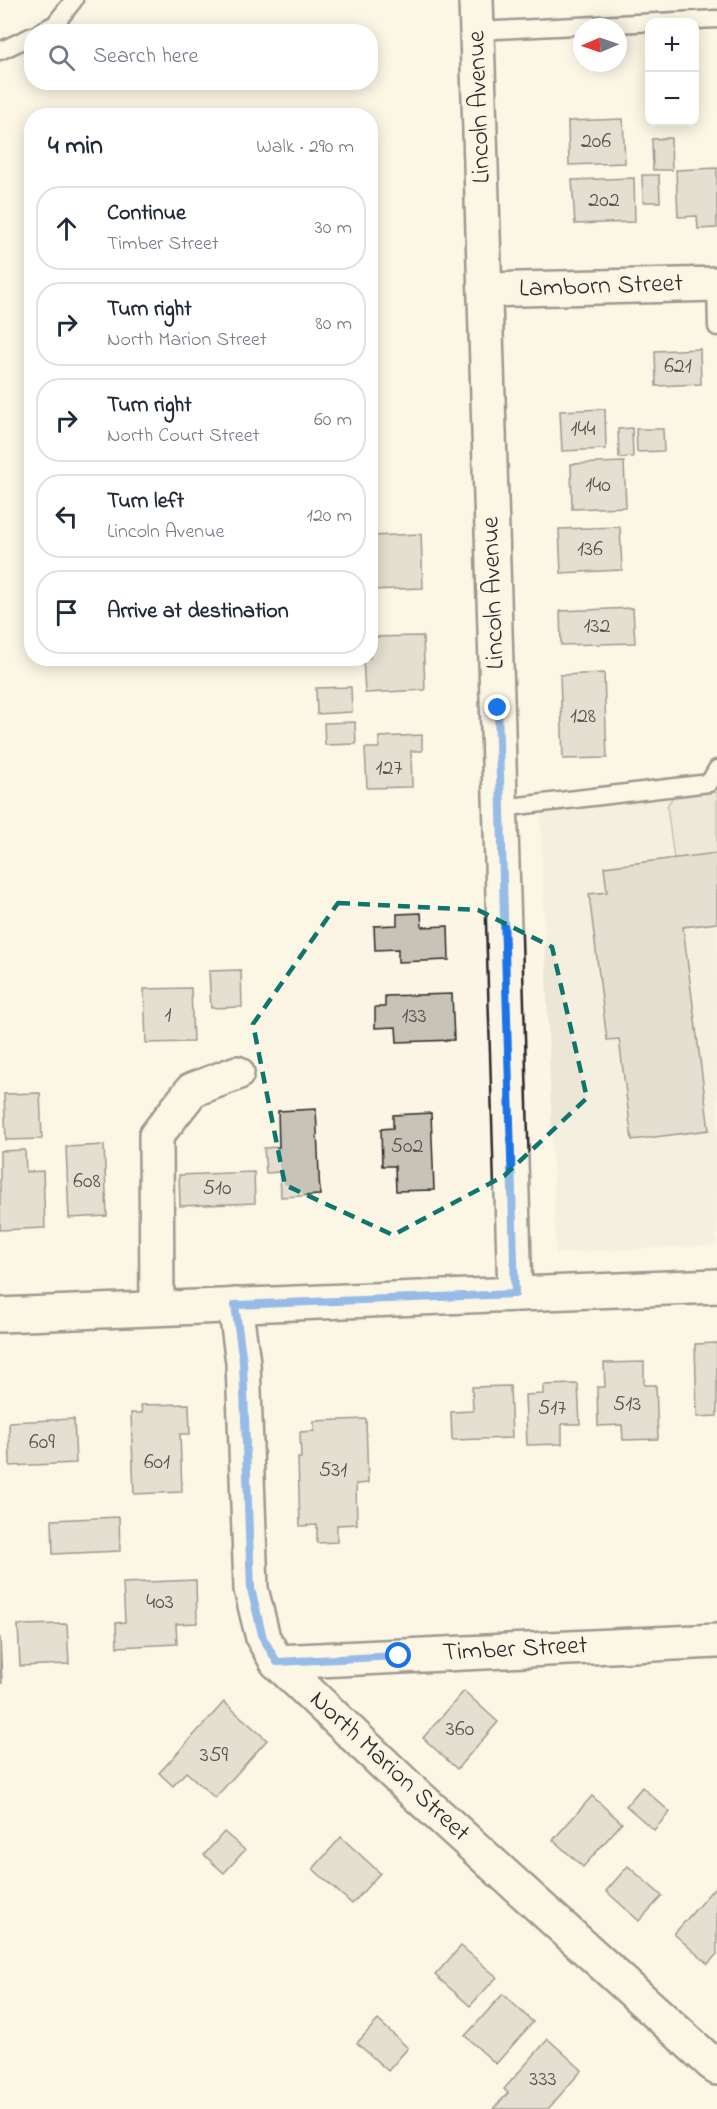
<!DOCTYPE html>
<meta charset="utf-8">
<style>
body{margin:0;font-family:"Indie Flower",sans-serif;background:#f2f2f3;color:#1f2937}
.controls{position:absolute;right:18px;top:18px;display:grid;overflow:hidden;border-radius:12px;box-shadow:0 3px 15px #0003}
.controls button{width:54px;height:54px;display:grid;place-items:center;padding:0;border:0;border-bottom:2px solid #e0e1e3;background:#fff;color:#1f2937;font:30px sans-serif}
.compass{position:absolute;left:573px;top:18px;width:54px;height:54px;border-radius:50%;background:#fff;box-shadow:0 3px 15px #0003;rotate:268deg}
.stop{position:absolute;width:18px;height:18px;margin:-14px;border:4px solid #1a73e8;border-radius:50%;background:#fff}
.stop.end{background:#1a73e8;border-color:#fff;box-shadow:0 2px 6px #0008}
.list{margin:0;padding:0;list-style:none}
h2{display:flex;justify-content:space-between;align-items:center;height:78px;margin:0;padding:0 24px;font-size:26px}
h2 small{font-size:20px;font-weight:400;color:#747a83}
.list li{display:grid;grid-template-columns:39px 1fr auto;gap:18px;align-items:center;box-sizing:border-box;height:84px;margin:0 12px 12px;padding:0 12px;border:2px solid #e0e1e3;border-radius:24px}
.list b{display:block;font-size:22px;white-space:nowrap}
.list p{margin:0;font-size:20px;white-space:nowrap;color:#747a83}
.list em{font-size:20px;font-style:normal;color:#747a83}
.icon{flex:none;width:33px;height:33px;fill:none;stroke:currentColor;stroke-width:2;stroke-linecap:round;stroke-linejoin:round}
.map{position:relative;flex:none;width:717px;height:2109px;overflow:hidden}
.search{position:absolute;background:#fff;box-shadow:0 3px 15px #0003;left:24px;top:24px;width:354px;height:66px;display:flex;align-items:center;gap:15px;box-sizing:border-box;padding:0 21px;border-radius:24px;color:#747a83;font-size:22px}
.panel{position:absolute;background:#fff;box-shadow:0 3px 15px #0003;left:24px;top:108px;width:354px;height:558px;border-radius:24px}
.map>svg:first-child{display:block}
</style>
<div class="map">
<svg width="717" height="2109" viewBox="0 0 717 2109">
<rect width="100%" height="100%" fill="#fcf5e5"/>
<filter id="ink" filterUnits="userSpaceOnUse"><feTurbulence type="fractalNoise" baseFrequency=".0167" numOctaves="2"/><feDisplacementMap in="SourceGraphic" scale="12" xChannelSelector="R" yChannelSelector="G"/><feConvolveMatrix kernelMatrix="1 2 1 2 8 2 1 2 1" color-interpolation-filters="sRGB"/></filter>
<g filter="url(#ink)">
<path fill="#ece6d7" d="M717 792V1245L556 1253 540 802Z"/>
<path fill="#ded8ca" stroke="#84827a" stroke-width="1.5" d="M717 792V853L674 859 667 806 674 795Z"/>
<g fill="#c8c3b7" stroke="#2b2b2b" stroke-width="1.5">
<path d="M623 119 625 163 569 165 568 121Z"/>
<path d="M671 138 672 170H653L652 139Z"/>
<path d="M717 168V228L698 229 697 216 678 217 676 170Z"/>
<path d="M642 175H659L660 202H643Z"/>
<path d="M634 178 635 222 575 224 572 180Z"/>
<path d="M700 349 701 384 656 386 655 351Z"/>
<path d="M605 409 606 449 562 451 560 411Z"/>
<path d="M632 428 633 457 619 458 618 429Z"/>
<path d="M636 429H663L664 451 637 452Z"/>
<path d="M624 462 626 507 572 509 571 464Z"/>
<path d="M620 527 622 570 561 573 559 529Z"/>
<path d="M421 534 423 588 370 590V536Z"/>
<path d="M633 608 635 643 561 645 560 611Z"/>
<path d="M423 636 425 690 365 693 363 658H370V637Z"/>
<path d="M604 673 607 758 563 759 560 675Z"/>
<path d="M351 687 352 712 317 714 316 688Z"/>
<path d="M355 722 356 744 325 745 324 723Z"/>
<path d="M422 735V751H411L412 787 367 788 365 748H379V737Z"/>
<path d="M717 853V923L683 927 709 1130 632 1140 619 1039 607 1040 589 894 607 892 604 867Z"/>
<path d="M421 913 422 927 448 926 449 960 398 962V949L375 950 374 926 397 925V914Z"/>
<path d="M241 970 242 1007 211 1008 209 971Z"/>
<path d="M191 988 193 1042 146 1043 144 989Z"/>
<path d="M452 994 454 1040 397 1042 396 1027 375 1028V1007H385V996Z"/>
<path d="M40 1093 42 1139 6 1140 4 1094Z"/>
<path d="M316 1109 320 1195 281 1197 280 1172 266 1173 264 1148 279 1147 278 1111Z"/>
<path d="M431 1113 434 1190 396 1191 395 1166H382L381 1129 393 1128V1115Z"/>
<path d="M104 1145 107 1216 69 1218 66 1147Z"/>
<path d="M25 1150 26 1172 43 1171 45 1228 0 1230V1151Z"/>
<path d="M254 1172 255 1203 180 1206 179 1175Z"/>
<path d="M717 1343V1416L697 1417 695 1344Z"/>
<path d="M644 1362V1385H656L658 1439 623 1440 622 1425 598 1426 597 1387H605L604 1363Z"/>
<path d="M578 1384 580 1424H562V1444L527 1445 525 1395 543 1394V1385Z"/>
<path d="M510 1386 512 1438 452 1440 451 1412 473 1411 472 1387Z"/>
<path d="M189 1404 190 1434H180L182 1492 134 1494 131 1413H142L141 1405Z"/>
<path d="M74 1419 76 1463 10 1466 9 1422Z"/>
<path d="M366 1419 368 1483 356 1484 357 1524 337 1525V1542L317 1543V1525L300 1526 298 1458H301L300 1432 314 1431V1421Z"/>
<path d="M119 1517 120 1551 53 1554 52 1520Z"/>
<path d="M196 1580 197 1623 176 1624 177 1644 117 1647 116 1623 125 1622 123 1583Z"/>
<path d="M67 1624 69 1664 20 1666 18 1625Z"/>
<path d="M0 1637 2 1683H0Z"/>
<path d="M464 1691 498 1722 457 1769 423 1738Z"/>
<path d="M224 1702 267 1740 215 1798 186 1772 173 1786 159 1773Z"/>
<path d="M642 1787 670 1812 654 1830 626 1806Z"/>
<path d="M592 1796 622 1823 583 1867 553 1840Z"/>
<path d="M224 1832 245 1850 224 1873 204 1855Z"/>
<path d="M341 1837 380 1873 352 1904 313 1869Z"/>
<path d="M628 1866 662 1896 639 1921 606 1891Z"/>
<path d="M714 1888 717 1891V1954L708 1964 674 1934Z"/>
<path d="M461 1946 497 1977 470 2006 435 1975Z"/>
<path d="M503 1994 533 2022 496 2064 465 2036Z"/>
<path d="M378 2020 408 2048 388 2071 357 2043Z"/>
<path d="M548 2039 582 2070 548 2109H493L508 2093 504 2089Z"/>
</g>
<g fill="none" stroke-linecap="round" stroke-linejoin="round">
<g stroke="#2b2b2b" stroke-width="21">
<g id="service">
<path d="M477 31 717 19"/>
<path d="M40 32 55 24 74 0"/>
<path d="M0 51 32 36"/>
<path d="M716 284 717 327"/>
<path d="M501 808 709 783 717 769"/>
</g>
</g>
<g stroke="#2b2b2b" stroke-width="38">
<g id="minor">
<path d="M476 0 515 1294"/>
<path d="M485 290 717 284"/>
<path d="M235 1305 243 1362 251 1589 263 1638 277 1662 408 1787 717 2068"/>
<path d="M157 1308 156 1136 192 1090 237 1073"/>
<path d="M277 1662 717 1641"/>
</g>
</g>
<g stroke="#2b2b2b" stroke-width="38">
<path id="secondary" d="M0 1315 717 1286"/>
</g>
<use href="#service" stroke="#fcf5e5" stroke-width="16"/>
<use href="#minor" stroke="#fcf5e5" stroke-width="33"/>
<use href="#secondary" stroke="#fcf5e5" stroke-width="33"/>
</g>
</g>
<g fill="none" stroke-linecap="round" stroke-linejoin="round" filter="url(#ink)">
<path stroke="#1a73e8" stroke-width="8" d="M399 1656 277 1662 263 1638 251 1589 243 1362 235 1305 515 1294 498 708"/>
</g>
<path d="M0 0H717V2109H0ZM338 903 478 910 552 947 587 1098 504 1176 393 1235 285 1185 253 1024Z" fill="#fcf5e5" fill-opacity=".55" fill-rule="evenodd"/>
<path fill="none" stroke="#0f766e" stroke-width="4.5" stroke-dasharray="12 8" stroke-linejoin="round" d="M338 903 478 910 552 947 587 1098 504 1176 393 1235 285 1185 253 1024Z"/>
<g text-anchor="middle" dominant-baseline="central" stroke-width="6" stroke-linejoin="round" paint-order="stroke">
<g font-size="22" fill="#52514e">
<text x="596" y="142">206</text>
<text x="604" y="201">202</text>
<text x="678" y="367">621</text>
<text x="583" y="430">144</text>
<text x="598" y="486">140</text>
<text x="590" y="550">136</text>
<text x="597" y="627">132</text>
<text x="583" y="717">128</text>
<text x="389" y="769">127</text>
<text x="168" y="1016">1</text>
<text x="414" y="1017">133</text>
<text x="407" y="1147">502</text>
<text x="87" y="1182">608</text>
<text x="217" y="1189">510</text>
<text x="627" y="1405">513</text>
<text x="552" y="1409">517</text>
<text x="42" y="1443">609</text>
<text x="157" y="1463">601</text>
<text x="333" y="1471">531</text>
<text x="160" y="1603">403</text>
<text x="460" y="1730">360</text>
<text x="214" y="1756">359</text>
<text x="543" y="2080">333</text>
</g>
<g font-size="26" fill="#2b2b2b" stroke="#fcf5e5">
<text transform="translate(480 107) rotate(-92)">Lincoln Avenue</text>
<text transform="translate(601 287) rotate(-2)">Lamborn Street</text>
<text transform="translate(494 593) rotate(-92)">Lincoln Avenue</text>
<text transform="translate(515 1650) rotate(-3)">Timber Street</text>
<text transform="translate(389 1767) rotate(43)">North Marion Street</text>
</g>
</g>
</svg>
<div class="controls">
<button>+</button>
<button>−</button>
</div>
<svg class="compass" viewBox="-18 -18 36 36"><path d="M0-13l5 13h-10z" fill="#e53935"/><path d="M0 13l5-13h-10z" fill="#747a83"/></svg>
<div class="stop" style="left:399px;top:1656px"></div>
<div class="stop end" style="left:498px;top:708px"></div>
<div class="search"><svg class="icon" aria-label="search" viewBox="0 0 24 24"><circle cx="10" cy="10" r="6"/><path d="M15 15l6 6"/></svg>Search here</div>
<section class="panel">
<h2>4 min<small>Walk · 290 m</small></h2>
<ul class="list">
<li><svg class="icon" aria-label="ahead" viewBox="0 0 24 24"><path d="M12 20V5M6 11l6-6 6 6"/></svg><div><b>Continue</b><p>Timber Street</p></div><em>30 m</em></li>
<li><svg class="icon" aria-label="right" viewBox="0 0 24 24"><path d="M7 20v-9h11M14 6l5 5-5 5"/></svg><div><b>Turn right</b><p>North Marion Street</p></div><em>80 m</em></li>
<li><svg class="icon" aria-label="right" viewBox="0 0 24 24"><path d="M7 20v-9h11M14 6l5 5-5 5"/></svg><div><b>Turn right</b><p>North Court Street</p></div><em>60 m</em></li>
<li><svg class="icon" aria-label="left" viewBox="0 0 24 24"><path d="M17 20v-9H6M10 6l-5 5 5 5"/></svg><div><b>Turn left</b><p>Lincoln Avenue</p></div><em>120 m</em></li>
<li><svg class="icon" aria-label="arrive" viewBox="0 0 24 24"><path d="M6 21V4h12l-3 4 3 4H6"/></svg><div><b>Arrive at destination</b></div></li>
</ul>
</section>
</div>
